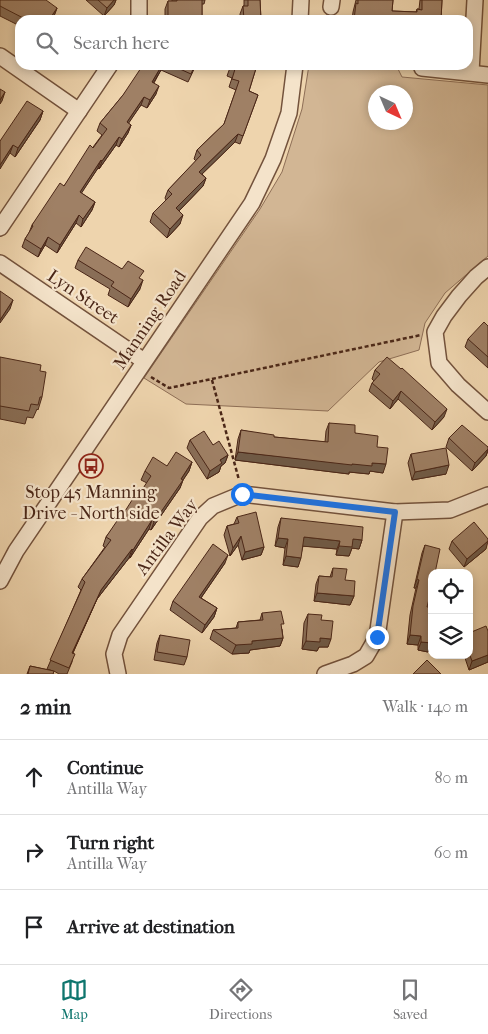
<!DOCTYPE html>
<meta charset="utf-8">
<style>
body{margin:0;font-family:"IM FELL French Canon",serif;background:#f2f2f2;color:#202124}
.controls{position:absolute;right:15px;bottom:15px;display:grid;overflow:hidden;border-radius:10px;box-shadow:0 2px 8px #0003}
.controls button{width:45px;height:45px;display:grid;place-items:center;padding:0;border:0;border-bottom:1px solid #e0e0e0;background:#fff;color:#202124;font:25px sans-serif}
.compass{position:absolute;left:368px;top:85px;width:45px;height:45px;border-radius:50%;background:#fff;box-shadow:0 2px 8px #0003;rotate:136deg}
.stop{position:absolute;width:15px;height:15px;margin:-11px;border:4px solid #1a73e8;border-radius:50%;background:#fff}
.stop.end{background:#1a73e8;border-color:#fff;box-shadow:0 1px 5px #0008}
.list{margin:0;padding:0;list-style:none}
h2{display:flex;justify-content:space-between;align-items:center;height:65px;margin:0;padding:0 20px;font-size:21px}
h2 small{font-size:16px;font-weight:400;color:#757577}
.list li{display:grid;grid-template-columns:32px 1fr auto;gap:15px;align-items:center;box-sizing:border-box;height:75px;padding:0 20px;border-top:1px solid #e0e0e0}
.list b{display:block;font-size:19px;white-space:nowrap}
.list p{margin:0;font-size:16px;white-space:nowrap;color:#757577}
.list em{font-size:16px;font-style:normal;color:#757577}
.icon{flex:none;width:28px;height:28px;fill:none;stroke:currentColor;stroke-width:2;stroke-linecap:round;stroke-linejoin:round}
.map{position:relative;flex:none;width:488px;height:674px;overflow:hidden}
.search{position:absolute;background:#fff;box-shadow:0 2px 8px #0003;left:15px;right:15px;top:15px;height:55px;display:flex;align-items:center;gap:12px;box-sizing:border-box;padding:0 18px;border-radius:15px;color:#757577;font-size:19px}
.sheet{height:290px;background:#fff}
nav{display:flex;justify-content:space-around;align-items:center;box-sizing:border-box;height:70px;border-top:1px solid #e0e0e0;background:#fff;font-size:14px;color:#757577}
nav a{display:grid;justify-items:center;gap:2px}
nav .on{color:#0f766e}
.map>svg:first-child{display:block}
</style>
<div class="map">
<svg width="488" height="674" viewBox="0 0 488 674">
<rect width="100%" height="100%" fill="#eed4ad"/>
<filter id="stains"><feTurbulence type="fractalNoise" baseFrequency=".004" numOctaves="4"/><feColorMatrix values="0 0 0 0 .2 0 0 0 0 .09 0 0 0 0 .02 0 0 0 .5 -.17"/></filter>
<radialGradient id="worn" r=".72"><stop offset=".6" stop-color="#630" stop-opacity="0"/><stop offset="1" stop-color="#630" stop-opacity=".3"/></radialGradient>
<path fill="#d2b694" stroke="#8e6e56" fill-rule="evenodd" d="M309 65H396L402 77 488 85V256L445 293 425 323 419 350 379 362 328 411 186 404 144 378 260 209 282 172 302 109ZM376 92H406V122H376Z"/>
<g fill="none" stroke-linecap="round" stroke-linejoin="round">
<g stroke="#73523c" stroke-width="18">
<g id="minor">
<path d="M331 7 332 0"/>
<path d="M139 20V0"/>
<path d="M300 20 301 0"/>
<path d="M0 56 79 111"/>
<path d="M422 68 488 75"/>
<path d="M471 72 475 0"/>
<path d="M0 228 110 65"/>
<path d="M0 263 144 361"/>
<path d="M488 267 476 277 459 296 444 316 435 332 439 363 458 385 488 412"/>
<path d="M0 581 16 551 252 203 273 159 289 113 295 65"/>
<path d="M118 674 114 654 120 635 200 518 213 506 242 494 395 512 450 510 488 495"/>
<path d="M325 674 353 664 366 656 377 637 395 512"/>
</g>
</g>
<g stroke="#4a2617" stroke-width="2.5" stroke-dasharray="4 2.5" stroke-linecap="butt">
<path d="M151 377 169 388 421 335"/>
<path d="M212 380 239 480"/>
</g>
<use href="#minor" stroke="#f4e3ca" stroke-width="15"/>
</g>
<g fill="#896e57" stroke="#4a2617">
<path d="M0 0 57 8 54 16 52 20H20V26L0 16Z"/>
<path d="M86 0H116L114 5 104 16Z"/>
<path d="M172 0H205L204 4H202V20H165V9L168 1H172Z"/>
<path d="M244 0H260L261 20H240V14L243 6H244Z"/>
<path d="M356 0H393L392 11 416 12 417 9H419L420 0H442L441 20H352L353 12Z"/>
<path d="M148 65H196L188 82 161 70 154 83 156 94 147 108 141 105 128 123 131 125 128 133 119 147 116 145 99 169 98 168 81 193 95 202 92 210 81 227 76 223 57 253 45 245 38 257 22 247 25 239 29 233 32 225 64 186 102 135 97 131 100 123Z"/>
<path d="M231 65H257L249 91 258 95 240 144 235 142 202 174 206 178 203 186 179 211 180 224 167 238 150 222 153 213 166 200 165 198 168 190 196 161 194 159 197 150 224 124 236 90 229 87 232 78 227 76Z"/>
<path d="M43 111 40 120 15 157 10 153 0 141Z"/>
<path d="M78 260 122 269 140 289 128 307 108 295 110 289 75 268Z"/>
<path d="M488 326V368L465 347 468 339Z"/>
<path d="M0 357 42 397 38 410 37 409 33 418 27 417 25 424 0 419Z"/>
<path d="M375 370 444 417 432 430 398 399 390 409 369 391 372 383 374 381 372 379Z"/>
<path d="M329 423 355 433 377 447 383 473 370 471 369 474 349 472V474L235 460 238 439 241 430 274 437 325 442 326 431Z"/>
<path d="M449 438 488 447V451L486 456 472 471 446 447Z"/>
<path d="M190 440 213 445 228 455 225 463 221 466 219 472 207 479 187 448Z"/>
<path d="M411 454 446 474 412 480 408 463Z"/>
<path d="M192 462 189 471 183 480 180 488 151 530 149 529 130 558H129L97 599 73 653 72 662 67 674H59L54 671 53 674H27L30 666 53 671 47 669 81 590 78 587 82 579 105 547 103 546 106 537 136 499 147 483 141 480 145 471 167 466Z"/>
<path d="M237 517 264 547 261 555 242 560 238 545 230 556 224 535 227 526 234 524Z"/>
<path d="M281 518 362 540 359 549 352 548 349 556 336 555 337 549 303 546 298 567 283 565 285 548 275 546 278 527Z"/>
<path d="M452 541 486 549 464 567 449 549Z"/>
<path d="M425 545 427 607 432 643 428 652 418 650V645L407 644 410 615 416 588H414L422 553Z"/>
<path d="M225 563 201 598 217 608 214 617 202 633 170 610 173 601Z"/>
<path d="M333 568 345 580 354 596 350 605 314 601 316 584 319 576 330 577Z"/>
<path d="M262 613 282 629 283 638 280 646 250 650 249 653 232 654 210 639 213 630 236 628 238 622 260 620Z"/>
<path d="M308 614 321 620 328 647H319L317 651 302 649 304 623Z"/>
<path d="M488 631V662L469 670 464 655H469V633Z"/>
<path d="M160 635 187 657 184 665 154 660 157 643Z"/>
</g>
<g fill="#6f5a47" stroke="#4a2617">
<path d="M114 0H116L114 5 104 16 107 8Z"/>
<path d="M57 8 54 16 52 20H49Z"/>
<path d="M162 65H163L161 70 149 90 152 82Z"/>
<path d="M159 86 156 94 147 108 150 100Z"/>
<path d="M5 92 2 101 0 104V100Z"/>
<path d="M144 97 141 105 124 130 127 122Z"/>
<path d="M43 111 40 120 15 157 18 148Z"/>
<path d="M131 125 128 133 119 147 122 139Z"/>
<path d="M238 134 235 142 196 180 199 172Z"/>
<path d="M119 137 116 145 99 169 102 161Z"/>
<path d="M13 145 10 153 0 169V165Z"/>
<path d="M101 160 98 168 77 200 80 192Z"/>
<path d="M206 178 203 186 173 217 176 208Z"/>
<path d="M95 202 92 210 81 227 83 219Z"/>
<path d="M79 215 76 223 57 253 60 245Z"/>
<path d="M183 215 180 224 167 238 170 229Z"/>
<path d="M48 237 45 245 38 257 41 249Z"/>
<path d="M143 280 140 289 128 307 131 299Z"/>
<path d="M13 300 10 309 0 323V320Z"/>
<path d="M401 391 398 399 390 409 393 401Z"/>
<path d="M447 409 444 417 432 430 435 422Z"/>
<path d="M488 449 486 456 472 471 475 463Z"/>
<path d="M238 452 352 464 372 463 386 464 383 473 370 471 369 474 349 472V474L235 460Z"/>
<path d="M228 455 225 463 221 466 219 472 207 479 210 471 220 460Z"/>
<path d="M192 462 189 471 183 480 180 488 151 530 154 522Z"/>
<path d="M449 465 446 474 412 480 415 472Z"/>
<path d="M152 520 149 529 130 558 133 550Z"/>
<path d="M241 536 238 545 230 556 233 548Z"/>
<path d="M304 537 340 541 337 549 301 546Z"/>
<path d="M278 538 288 539 285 548 275 546Z"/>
<path d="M353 539 362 540 359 549 352 548 349 556 336 555 339 546Z"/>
<path d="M488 541 486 549 464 567 467 559Z"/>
<path d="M264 547 261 555 242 560 245 552Z"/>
<path d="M132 549 129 558 97 599 69 661 101 590Z"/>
<path d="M228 555 225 563 196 605 199 597Z"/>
<path d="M286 556 301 558 298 567 283 565Z"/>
<path d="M417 579 419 580 416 588H414Z"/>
<path d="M317 593 354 596 350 605 314 601Z"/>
<path d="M217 608 214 617 202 633 205 625Z"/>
<path d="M410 635 421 636 418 645 407 644Z"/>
<path d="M283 638 280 646 250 650 249 653 232 654 236 645 252 641Z"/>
<path d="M320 638 331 639 328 647H319L317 651 302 649 306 641Z"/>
<path d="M421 642 432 643 428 652 418 650Z"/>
<path d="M488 655V662L469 670 472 661Z"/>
</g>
<g fill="#9f8065" stroke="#4a2617">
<path d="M0 0H46L57 8 49 20H27L0 6Z"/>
<path d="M98 0H114L107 8Z"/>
<path d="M177 0H202V20H168V1H177Z"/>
<path d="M248 0H260L261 20H244L243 6H248Z"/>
<path d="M358 0H393L392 11 417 12V9L422 10V0H442L441 20H354L356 3 358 4Z"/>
<path d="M143 65 147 67 148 65H162L152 82 159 86 150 100 144 97 127 122 131 125 122 139 119 137 102 161 101 160 80 192 95 202 83 219 79 215 60 245 48 237 41 249 25 239 33 226 32 225 60 183 64 186 90 145 93 148 107 129 100 123 123 95Z"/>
<path d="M171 65H195L191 74Z"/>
<path d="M231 65H257L249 91 258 95 243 136 238 134 199 172 206 178 176 208 183 215 170 229 153 213 172 194 168 190 201 155 197 150 224 124 239 81 232 79 235 69 230 68Z"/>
<path d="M0 89 5 92 0 100Z"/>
<path d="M27 101 43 111 18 148 13 145 0 165V141Z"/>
<path d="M86 247 122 269 128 261 144 271 139 278 143 280 131 299 111 286 114 282 78 260Z"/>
<path d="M0 291 13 300 0 320Z"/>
<path d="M484 322 488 326V357L468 339Z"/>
<path d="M0 357 41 365 40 371 46 372 42 397H40L38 405 31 404 29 411 0 406Z"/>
<path d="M387 357 401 369 402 368 447 409 435 422 401 391 393 401 372 383 380 374 375 370Z"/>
<path d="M329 423 355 425V433L378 436 377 447 388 448 386 464 372 463V466L352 464V465L238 452 241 430 274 435V437L328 442Z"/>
<path d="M462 425 488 447V449L475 463 449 438Z"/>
<path d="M204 431 213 445 219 441 228 455 220 460 222 463 210 471 190 440Z"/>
<path d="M446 448 449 465 415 472 411 454Z"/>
<path d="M176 452 192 462 181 479 183 480 154 522 152 520 133 550 132 549 101 590 72 653 75 654 69 668 50 660 85 582 82 579 111 540 106 537 119 518 120 519 134 497 136 499 151 476 145 471 153 457 167 466Z"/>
<path d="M256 512 264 547 245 552 241 536 233 548 227 526 239 523 237 517Z"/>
<path d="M281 518 363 527 362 540 353 539 352 547 339 546 340 541 304 537 301 558 286 556 288 539 278 538Z"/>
<path d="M474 522 488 539V541L467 559 452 541Z"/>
<path d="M213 544 228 555 199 597 217 608 205 625 173 601Z"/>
<path d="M425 545 440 549 435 573H432V587L427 607H432V643L421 642V636L410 635 413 606 419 580 417 579Z"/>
<path d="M333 568 347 569 345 580 355 581 354 596 317 593 319 576 332 577Z"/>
<path d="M281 611 284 624H281L283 638 252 641V644L236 645 213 630 238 628V622L263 620 262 613Z"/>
<path d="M308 614 322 615 321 620 333 621 331 639 320 638V642L306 641Z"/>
<path d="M486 626 488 631V655L472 661 469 653V633Z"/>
<path d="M160 635 190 640 187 657 157 652Z"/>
<path d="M427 660 441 674H413Z"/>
<path d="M30 666 54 671 53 674H28Z"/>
</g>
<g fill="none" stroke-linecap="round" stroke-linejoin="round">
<path stroke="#1a73e8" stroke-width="6" d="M242 494 395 512 377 637"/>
</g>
<defs>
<g id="bus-ring" transform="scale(1.25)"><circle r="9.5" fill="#f4e3ca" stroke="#8f2418" stroke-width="1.5"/><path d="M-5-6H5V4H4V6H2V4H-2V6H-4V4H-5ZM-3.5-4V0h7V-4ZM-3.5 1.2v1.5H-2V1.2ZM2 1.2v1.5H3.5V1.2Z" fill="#8f2418"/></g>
</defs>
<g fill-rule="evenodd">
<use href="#bus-ring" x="91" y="466"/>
</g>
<g text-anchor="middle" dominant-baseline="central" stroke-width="4.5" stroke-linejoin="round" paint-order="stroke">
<g font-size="18" fill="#4a2617" stroke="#f4e3ca">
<text transform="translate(83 297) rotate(34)">Lyn Street</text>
<text transform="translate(150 320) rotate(-56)">Manning Road</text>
<text transform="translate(167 537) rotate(-53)">Antilla Way</text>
</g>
<g font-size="18" fill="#4a2617" stroke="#f4e3ca">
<text x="91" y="492">Stop 45 Manning<tspan x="91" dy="21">Drive - North side</tspan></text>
</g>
</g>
<rect width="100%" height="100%" filter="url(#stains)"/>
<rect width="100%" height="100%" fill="url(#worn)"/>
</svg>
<div class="controls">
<button><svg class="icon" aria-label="locate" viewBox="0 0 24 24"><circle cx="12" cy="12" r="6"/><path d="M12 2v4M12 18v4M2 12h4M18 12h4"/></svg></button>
<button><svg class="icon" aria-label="layers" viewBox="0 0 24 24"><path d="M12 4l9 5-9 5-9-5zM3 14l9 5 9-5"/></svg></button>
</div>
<svg class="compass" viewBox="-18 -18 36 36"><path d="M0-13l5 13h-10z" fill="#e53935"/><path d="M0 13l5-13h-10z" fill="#757577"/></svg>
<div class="stop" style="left:242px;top:494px"></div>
<div class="stop end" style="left:377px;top:637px"></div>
<div class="search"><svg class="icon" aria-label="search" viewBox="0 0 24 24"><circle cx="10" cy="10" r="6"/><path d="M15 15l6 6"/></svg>Search here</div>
</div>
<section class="sheet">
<h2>2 min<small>Walk · 140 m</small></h2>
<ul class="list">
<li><svg class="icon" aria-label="ahead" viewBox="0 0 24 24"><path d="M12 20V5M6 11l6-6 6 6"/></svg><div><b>Continue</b><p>Antilla Way</p></div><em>80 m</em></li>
<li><svg class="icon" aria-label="right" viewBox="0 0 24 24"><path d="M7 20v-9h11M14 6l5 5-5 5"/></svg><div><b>Turn right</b><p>Antilla Way</p></div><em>60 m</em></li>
<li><svg class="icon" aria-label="arrive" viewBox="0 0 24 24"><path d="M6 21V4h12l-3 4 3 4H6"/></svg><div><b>Arrive at destination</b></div></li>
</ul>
</section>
<nav>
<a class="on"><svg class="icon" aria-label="map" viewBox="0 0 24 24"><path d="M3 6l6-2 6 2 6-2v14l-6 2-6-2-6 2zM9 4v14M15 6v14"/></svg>Map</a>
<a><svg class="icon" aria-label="directions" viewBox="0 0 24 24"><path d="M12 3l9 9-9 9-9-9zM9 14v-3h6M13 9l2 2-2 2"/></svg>Directions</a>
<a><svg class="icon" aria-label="saved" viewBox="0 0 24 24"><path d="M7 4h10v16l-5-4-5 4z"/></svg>Saved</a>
</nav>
